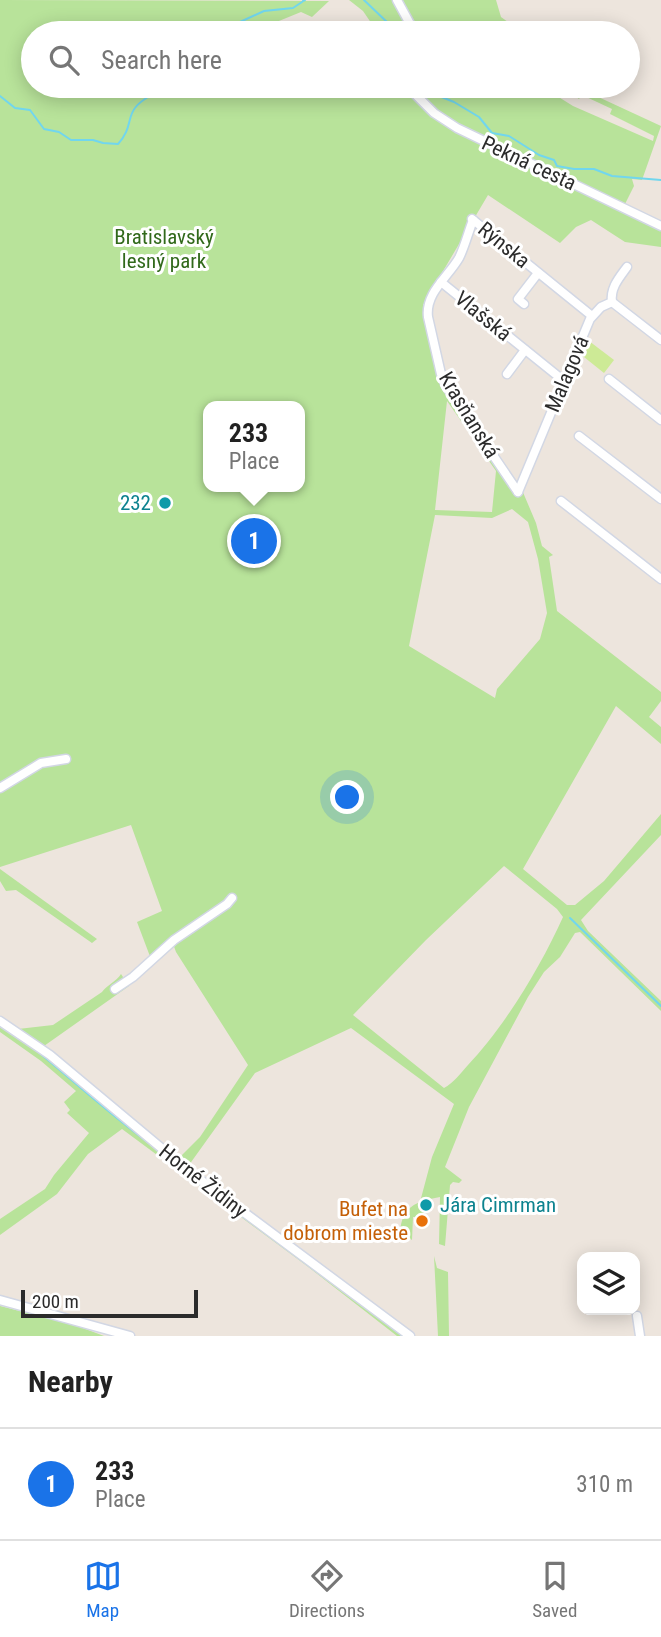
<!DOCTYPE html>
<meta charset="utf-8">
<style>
body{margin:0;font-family:"Roboto Condensed",sans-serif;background:#f2f2f2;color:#222}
.controls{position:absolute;right:21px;bottom:21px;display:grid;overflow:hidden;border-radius:14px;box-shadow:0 4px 18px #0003}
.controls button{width:63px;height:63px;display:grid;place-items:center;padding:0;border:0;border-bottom:2px solid #e0e0e0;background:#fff;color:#222;font:35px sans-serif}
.scale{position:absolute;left:21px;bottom:18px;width:177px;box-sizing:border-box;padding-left:7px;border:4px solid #2b2b2b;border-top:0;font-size:19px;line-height:24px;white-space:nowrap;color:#2b2b2b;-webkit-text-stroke:5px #fff;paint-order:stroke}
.you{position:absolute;left:348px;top:798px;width:24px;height:24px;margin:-18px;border:5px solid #fff;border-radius:50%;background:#1a73e8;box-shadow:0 0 0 10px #1a73e833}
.badge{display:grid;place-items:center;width:46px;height:46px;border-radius:50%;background:#1a73e8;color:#fff;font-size:23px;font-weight:700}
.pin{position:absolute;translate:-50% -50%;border:4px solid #fff;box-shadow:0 2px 7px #0006}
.popup{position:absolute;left:203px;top:401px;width:102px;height:91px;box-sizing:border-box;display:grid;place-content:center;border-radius:14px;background:#fff;filter:drop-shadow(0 2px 5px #0005);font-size:23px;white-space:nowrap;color:#767676}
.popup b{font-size:26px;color:#222}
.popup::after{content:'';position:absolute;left:50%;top:100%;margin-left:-14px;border:14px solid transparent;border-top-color:#fff}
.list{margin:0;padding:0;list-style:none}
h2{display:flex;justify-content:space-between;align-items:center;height:91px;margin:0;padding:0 28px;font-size:30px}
h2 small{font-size:23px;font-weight:400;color:#767676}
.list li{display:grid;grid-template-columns:46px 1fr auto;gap:21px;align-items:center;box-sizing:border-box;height:112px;padding:0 28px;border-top:2px solid #e0e0e0}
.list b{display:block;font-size:26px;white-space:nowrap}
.list p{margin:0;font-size:23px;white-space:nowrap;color:#767676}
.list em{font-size:23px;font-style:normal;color:#767676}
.icon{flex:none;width:38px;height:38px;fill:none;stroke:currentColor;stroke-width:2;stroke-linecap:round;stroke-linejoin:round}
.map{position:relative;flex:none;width:661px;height:1336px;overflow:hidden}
.search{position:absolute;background:#fff;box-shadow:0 4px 18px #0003;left:21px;right:21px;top:21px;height:77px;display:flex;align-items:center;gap:18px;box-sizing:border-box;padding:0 24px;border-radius:38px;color:#767676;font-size:26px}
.sheet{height:203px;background:#fff}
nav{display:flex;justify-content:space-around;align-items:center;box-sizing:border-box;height:98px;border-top:2px solid #e0e0e0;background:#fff;font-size:19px;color:#767676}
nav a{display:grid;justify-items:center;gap:4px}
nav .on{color:#1a73e8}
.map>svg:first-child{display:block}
</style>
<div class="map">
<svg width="661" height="1336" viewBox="0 0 661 1336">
<rect width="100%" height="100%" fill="#ede5dd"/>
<g fill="#b8e39a" fill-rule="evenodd">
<path d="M0 0 329 1 312 17 301 12 274 23 277 33H33V86H541L573 106 653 141 654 136 610 114 612 109 582 95 579 99 559 86H580L594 95 661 126 642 180 632 179 634 186 624 206 661 229V247L625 242 591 220 576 227 560 243 488 195 423 305 439 382 518 496 522 490 536 523 542 546 553 555 549 557 557 611 661 692V701L649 717 661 727V744L616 706 523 869 567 905H575L604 881 661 814V835L581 920 588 931 661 1001V1011L580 932 575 933 560 957 544 972 528 997 469 1107 445 1167 462 1180 459 1183 453 1182 450 1185 445 1246 439 1244 440 1197 425 1200 424 1217H413L412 1240 400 1231C402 1216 406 1208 420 1202L432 1157 454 1104 351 1028 255 1073 189 1165 414 1336H397L307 1266 122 1129 88 1154 57 1194 0 1235V1219L45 1189 54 1175 89 1133 67 1113 70 1110 64 1102 76 1091 41 1061 0 1032V1017L18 1029 53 1025 102 992C108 984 116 982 121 974L129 986 44 1046 180 1157 200 1137 248 1065 176 952 172 941 151 959 137 922 162 911 131 825 0 867ZM447 401 496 471 492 512 435 510ZM208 406H300V487H208ZM512 509 528 522 538 559 547 613 540 639 497 689 495 698 409 646 435 515 492 518ZM504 866 557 909 563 917C541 966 505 1026 468 1065 461 1073 453 1083 444 1088L353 1015 426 940Z"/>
<path d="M349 0H393L411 33H386L376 30 363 11Z"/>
<path d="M401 0H496L501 17 523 33H492L487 30 485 33H418Z"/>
<path d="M0 869 97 939 92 943 16 890 6 891 0 881Z"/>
<path d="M434 1256 437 1268 448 1272 449 1336H438Z"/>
<path d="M0 1306 75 1325 104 1336H0Z"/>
</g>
<path fill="#cdea96" d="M589 341 614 360 604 373 579 353Z"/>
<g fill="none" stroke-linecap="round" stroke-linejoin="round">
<g stroke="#71d6ee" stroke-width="2">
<path d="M364 0 390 25 391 33"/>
<path d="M303 1 305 0"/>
<path d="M227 33 229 27 264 11 293 8 302 2"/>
<path d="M429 86 434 94 454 102 479 117 492 133 509 136 539 155 554 160 557 166 574 169H594L612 176 661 180"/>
<path d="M0 96 15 108 30 110 44 129 59 132 71 140H93L103 143 118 144C132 129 127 118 135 108 143 97 153 97 161 86"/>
<path d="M570 918 661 1006"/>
<path d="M36 1050C76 1083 115 1119 157 1149"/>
<path d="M357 1301 403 1336"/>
</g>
<g stroke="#d2d7e4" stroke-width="11">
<g id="minor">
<path d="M397 0 415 33"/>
<path d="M407 86 434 113 457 128 661 226"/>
<path d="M472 219 592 316"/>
<path d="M473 220C468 233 465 246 459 258 448 277 425 293 428 317L441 374 446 386 518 492"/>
<path d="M441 282 564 381"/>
<path d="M612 302 661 340"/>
<path d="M524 304 518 299 538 273"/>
<path d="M507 374 525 350"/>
<path d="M609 379 661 420"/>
<path d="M579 436 661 499"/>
<path d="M518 492 590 319 601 307 612 302C610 288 619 278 627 267"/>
<path d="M561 501 661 579"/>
<path d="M0 788 41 763 66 759"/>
<path d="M115 989 133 977 174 940 227 904 232 898"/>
<path d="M0 1021 50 1055 190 1172 410 1336"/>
<path d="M0 1300 130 1336"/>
<path d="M637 1316 640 1336"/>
</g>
</g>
<use href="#minor" stroke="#fff" stroke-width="8"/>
</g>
<g fill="#0f9aa8" stroke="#fff" stroke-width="2.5">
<circle cx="165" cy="503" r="7"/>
<circle cx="426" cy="1205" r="7"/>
</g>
<circle fill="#e8710a" stroke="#fff" stroke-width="2.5" cx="422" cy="1221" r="7"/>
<g text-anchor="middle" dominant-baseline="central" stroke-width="6" stroke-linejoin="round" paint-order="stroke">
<g font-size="21" fill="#2b2b2b" stroke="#fff">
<text transform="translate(529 163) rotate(25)">Pekná cesta</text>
<text transform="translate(504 245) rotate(39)">Rýnska</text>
<text transform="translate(483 316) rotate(39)">Vlašská</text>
<text transform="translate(567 374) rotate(-67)">Malagová</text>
<text transform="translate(469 415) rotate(59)">Krasňanská</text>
<text transform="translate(203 1181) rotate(38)">Horné Židiny</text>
</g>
<g font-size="21" fill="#31691b" stroke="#fff">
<text x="164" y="237">Bratislavský<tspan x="164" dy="24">lesný park</tspan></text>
</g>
<g font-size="21" fill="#0d838f" stroke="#fff" text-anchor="end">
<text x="151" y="503">232</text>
<text x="440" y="1205" text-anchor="start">Jára Cimrman</text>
</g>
<g font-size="21" fill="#c56008" stroke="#fff" text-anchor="end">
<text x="408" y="1209">Bufet na<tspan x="408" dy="24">dobrom mieste</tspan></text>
</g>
</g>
</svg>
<div class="controls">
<button><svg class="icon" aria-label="layers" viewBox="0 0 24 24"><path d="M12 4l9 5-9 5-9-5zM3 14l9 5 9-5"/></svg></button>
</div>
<div class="scale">200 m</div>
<div class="you"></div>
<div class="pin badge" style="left:254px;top:541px">1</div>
<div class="popup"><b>233</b>Place</div>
<div class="search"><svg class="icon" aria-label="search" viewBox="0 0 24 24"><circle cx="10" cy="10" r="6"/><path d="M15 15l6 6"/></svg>Search here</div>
</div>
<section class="sheet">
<h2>Nearby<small></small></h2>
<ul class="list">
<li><span class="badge">1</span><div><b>233</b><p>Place</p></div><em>310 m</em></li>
</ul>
</section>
<nav>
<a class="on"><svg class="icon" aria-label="map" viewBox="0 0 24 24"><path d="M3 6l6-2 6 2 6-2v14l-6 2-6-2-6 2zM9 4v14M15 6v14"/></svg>Map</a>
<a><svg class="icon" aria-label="directions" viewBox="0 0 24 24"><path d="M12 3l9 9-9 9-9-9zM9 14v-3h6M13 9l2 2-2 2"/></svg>Directions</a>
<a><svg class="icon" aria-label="saved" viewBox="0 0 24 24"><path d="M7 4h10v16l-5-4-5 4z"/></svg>Saved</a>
</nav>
